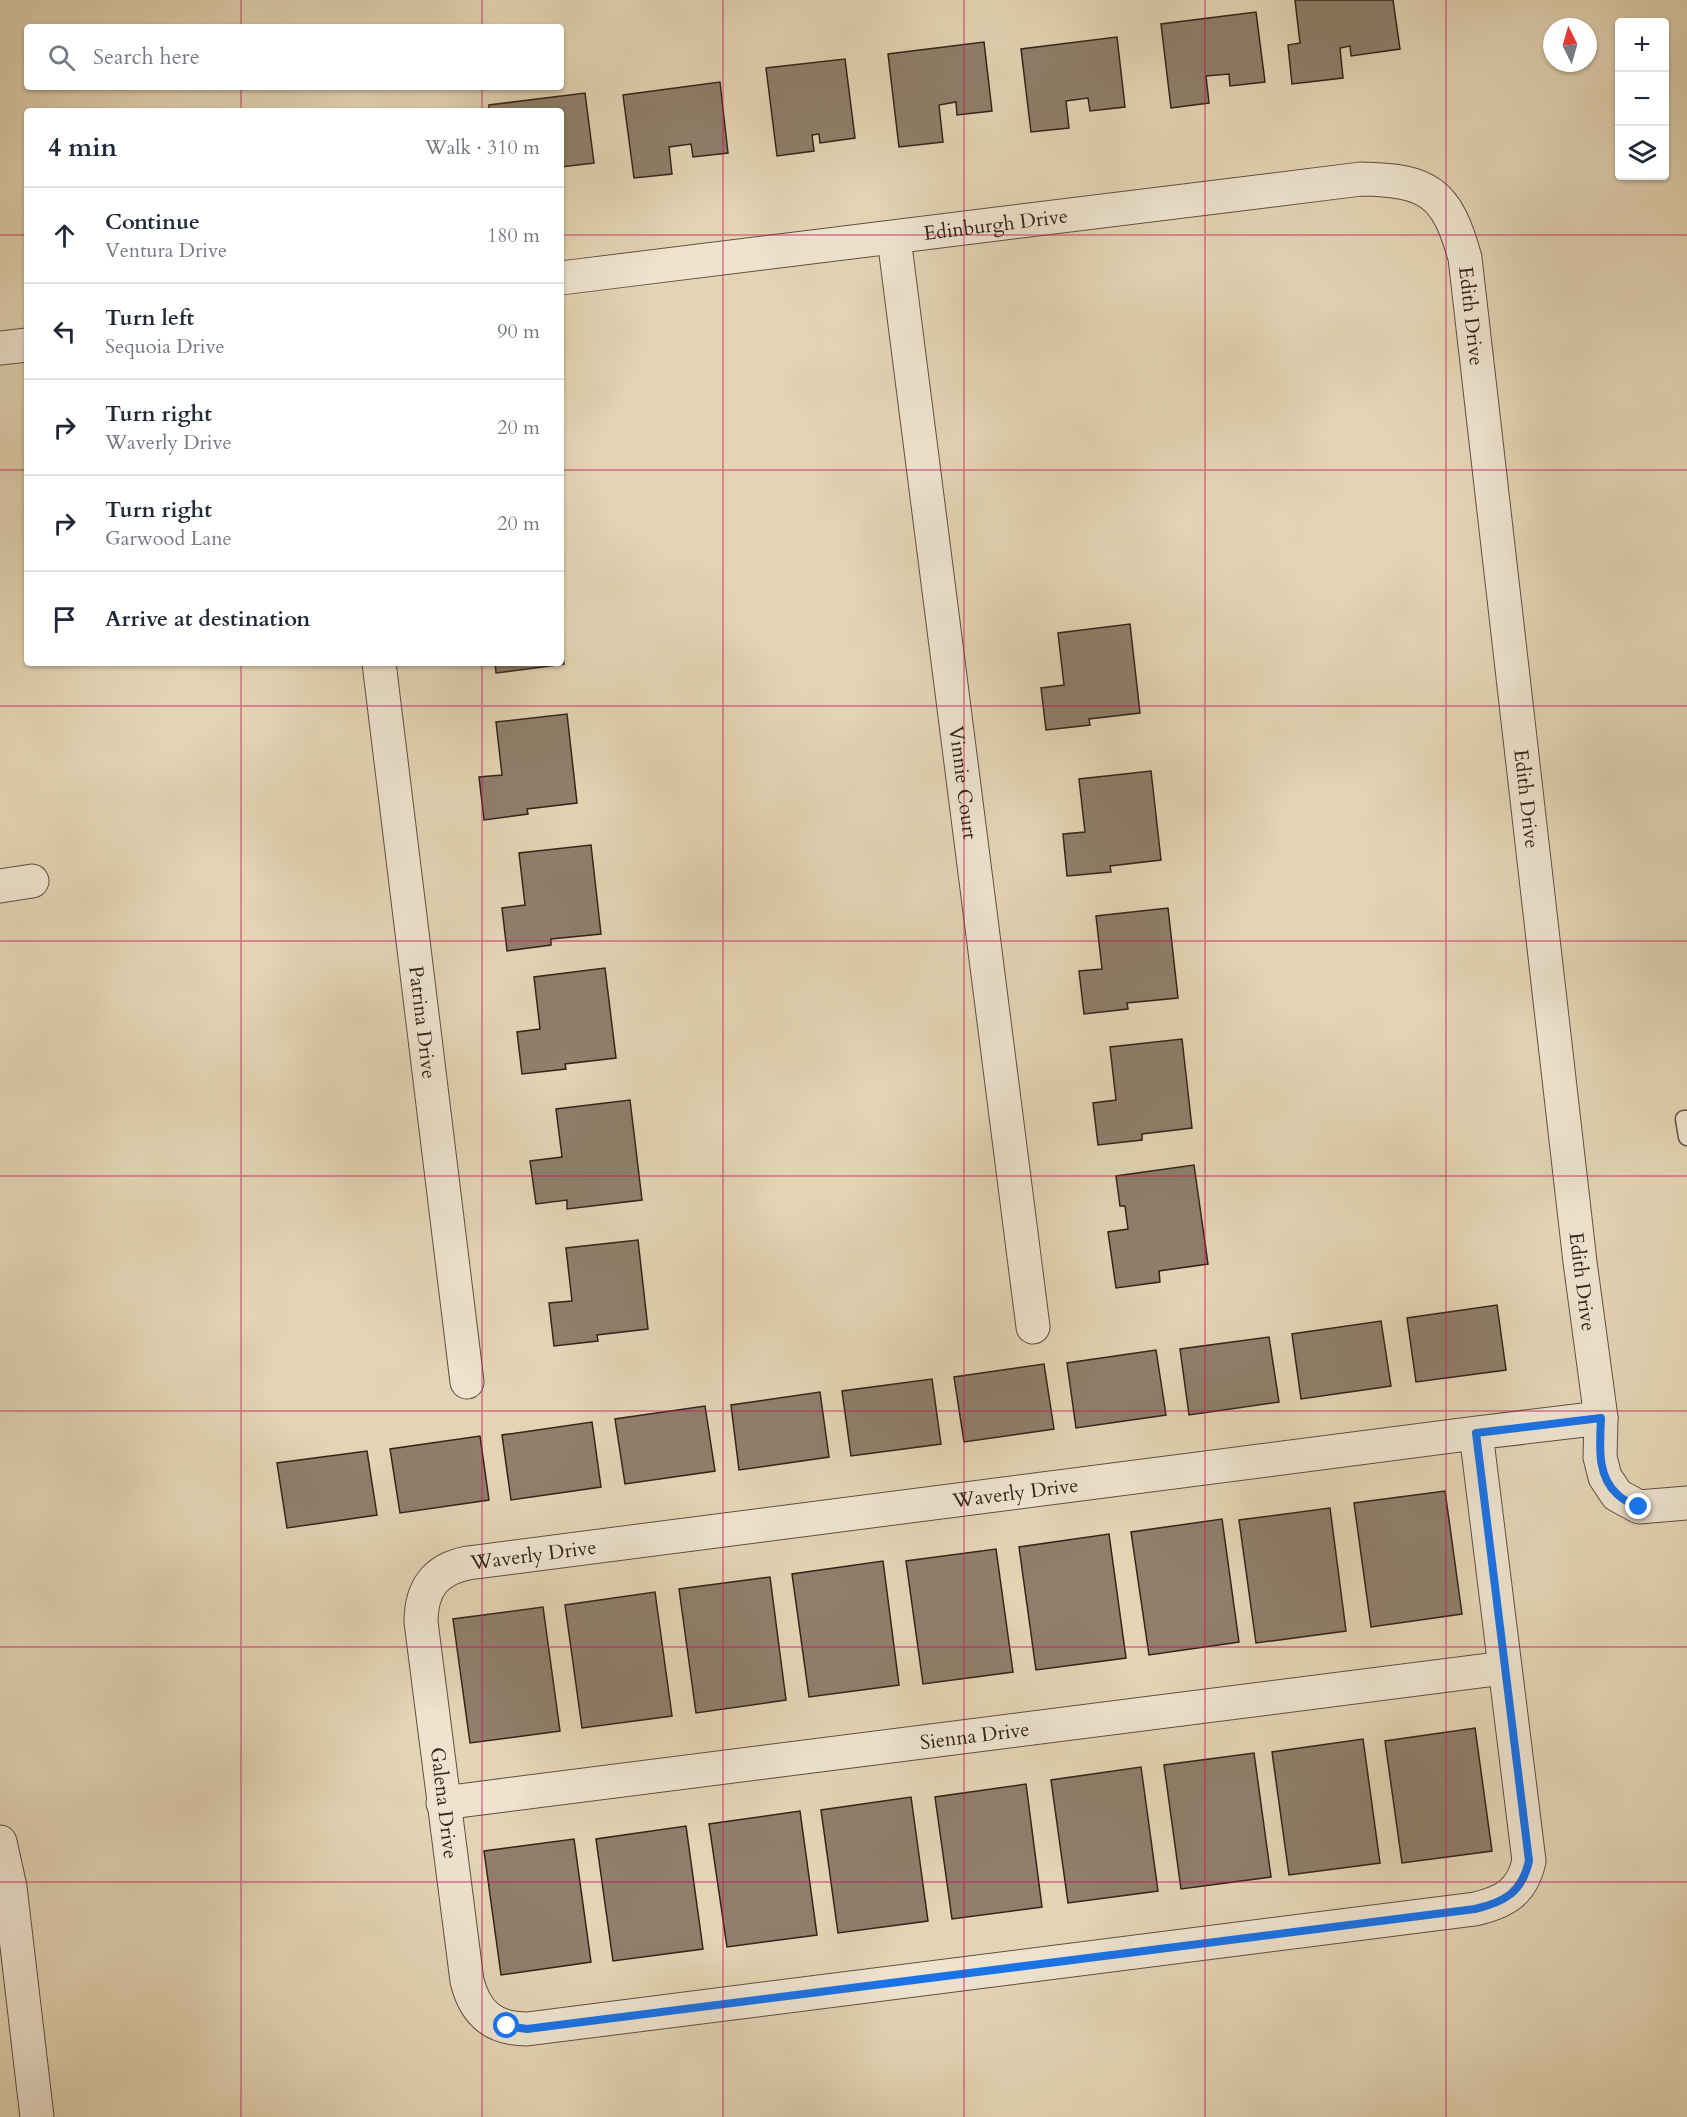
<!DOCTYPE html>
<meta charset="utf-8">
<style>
body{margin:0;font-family:Cardo,serif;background:#f2f2f3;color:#1f2937}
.controls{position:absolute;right:18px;top:18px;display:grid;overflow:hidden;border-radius:6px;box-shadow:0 2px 4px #0004}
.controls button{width:54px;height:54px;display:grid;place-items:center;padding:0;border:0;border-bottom:2px solid #e0e1e3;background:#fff;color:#1f2937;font:30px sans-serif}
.compass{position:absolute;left:1543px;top:18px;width:54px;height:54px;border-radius:50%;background:#fff;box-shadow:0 2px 4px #0004;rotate:355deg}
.stop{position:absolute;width:18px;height:18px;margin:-14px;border:4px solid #1a73e8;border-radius:50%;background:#fff}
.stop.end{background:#1a73e8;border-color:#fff;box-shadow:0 2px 6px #0008}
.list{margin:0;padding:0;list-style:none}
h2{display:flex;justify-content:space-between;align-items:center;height:78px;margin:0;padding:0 24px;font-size:26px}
h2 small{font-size:20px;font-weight:400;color:#747a83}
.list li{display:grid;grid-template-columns:39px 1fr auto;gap:18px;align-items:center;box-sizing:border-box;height:96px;padding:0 24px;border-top:2px solid #e0e1e3}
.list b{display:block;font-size:22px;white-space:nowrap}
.list p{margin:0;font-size:20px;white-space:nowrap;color:#747a83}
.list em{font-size:20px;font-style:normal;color:#747a83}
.icon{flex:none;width:33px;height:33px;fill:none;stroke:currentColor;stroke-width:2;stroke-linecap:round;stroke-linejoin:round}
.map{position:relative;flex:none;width:1687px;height:2117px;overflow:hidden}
.search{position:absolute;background:#fff;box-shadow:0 2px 4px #0004;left:24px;top:24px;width:540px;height:66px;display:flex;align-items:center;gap:15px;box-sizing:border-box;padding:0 21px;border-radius:6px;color:#747a83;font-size:22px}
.panel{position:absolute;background:#fff;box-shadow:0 2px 4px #0004;left:24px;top:108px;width:540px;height:558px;border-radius:6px}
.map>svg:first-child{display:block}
</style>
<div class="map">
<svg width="1687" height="2117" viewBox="0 0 1687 2117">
<rect width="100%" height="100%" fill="#e3d4b4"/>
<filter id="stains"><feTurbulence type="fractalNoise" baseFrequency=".00333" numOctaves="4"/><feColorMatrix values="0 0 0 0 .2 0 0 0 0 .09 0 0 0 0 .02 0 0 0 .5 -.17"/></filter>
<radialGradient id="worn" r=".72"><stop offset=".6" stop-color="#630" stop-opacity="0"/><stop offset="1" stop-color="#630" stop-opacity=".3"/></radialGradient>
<g fill="#8f7f6b" stroke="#35231c" stroke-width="1.5">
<path d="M1295 0H1393L1400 49 1351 56 1350 46 1340 48 1343 78 1292 84 1288 45 1300 43Z"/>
<path d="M1256 12 1265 82 1230 86 1229 74 1206 76 1209 103 1171 108 1161 24Z"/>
<path d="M1117 37 1125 107 1090 111 1088 98 1066 101 1069 128 1031 132 1021 49Z"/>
<path d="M984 42 992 111 957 115 956 102 939 105 943 142 899 147 888 54Z"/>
<path d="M845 59 855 138 820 143 819 134 812 135 814 151 777 156 766 68Z"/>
<path d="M720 82 728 153 693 157 691 144 669 147 672 174 634 178 623 95Z"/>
<path d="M585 93 594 163 561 167V111H489V105Z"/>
<path d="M1130 624 1140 713 1089 719 1090 725 1046 730 1041 688 1064 685 1058 633Z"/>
<path d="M561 642 564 664 496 673 495 663H561Z"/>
<path d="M567 714 577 803 527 809 528 814 484 820 479 777 502 775 496 722Z"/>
<path d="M1151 771 1161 860 1110 866 1111 872 1067 876 1063 834 1085 832 1079 779Z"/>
<path d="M591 845 601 934 551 939V945L507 951 502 908 525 905 519 853Z"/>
<path d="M1168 908 1178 998 1127 1003 1128 1009 1084 1014 1079 971 1102 969 1096 916Z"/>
<path d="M605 968 616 1058 565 1064 566 1069 522 1074 517 1032 540 1029 534 977Z"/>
<path d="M1182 1039 1192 1128 1142 1134V1140L1098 1145 1093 1103 1116 1100 1110 1047Z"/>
<path d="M630 1100 642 1200 567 1209V1200L536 1204 530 1161 562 1157 556 1109Z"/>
<path d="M1194 1165 1208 1264 1159 1271 1160 1282 1116 1288 1108 1232 1128 1229 1125 1206H1120L1116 1176Z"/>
<path d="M638 1240 648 1329 597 1335 598 1341 554 1346 549 1303 572 1301 566 1248Z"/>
<path d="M1497 1305 1506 1370 1416 1382 1407 1318Z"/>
<path d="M1381 1321 1391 1386 1301 1399 1292 1334Z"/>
<path d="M1269 1337 1279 1402 1189 1415 1180 1349Z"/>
<path d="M1156 1350 1166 1415 1076 1428 1067 1363Z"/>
<path d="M1044 1364 1054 1429 964 1442 954 1377Z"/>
<path d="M932 1379 941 1444 851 1456 842 1391Z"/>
<path d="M820 1392 829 1457 739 1470 731 1405Z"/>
<path d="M705 1406 715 1471 625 1484 615 1419Z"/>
<path d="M592 1422 601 1487 511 1500 502 1435Z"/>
<path d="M480 1436 489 1500 400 1513 390 1449Z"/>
<path d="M367 1451 377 1515 287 1528 277 1463Z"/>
<path d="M1445 1491 1462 1614 1371 1627 1354 1503Z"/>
<path d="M1330 1508 1346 1631 1256 1643 1239 1520Z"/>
<path d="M1222 1519 1239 1642 1149 1655 1131 1532Z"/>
<path d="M1109 1534 1126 1658 1036 1670 1019 1547Z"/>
<path d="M996 1549 1013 1672 923 1684 906 1561Z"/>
<path d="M883 1561 899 1685 809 1697 792 1574Z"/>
<path d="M770 1577 786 1700 696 1713 679 1589Z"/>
<path d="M655 1592 672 1716 582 1728 565 1605Z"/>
<path d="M543 1607 560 1731 470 1743 453 1619Z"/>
<path d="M1475 1728 1492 1851 1402 1863 1385 1741Z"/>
<path d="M1363 1739 1380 1863 1289 1875 1272 1752Z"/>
<path d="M1254 1753 1271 1877 1181 1889 1164 1765Z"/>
<path d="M1141 1767 1158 1891 1068 1903 1051 1780Z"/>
<path d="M1026 1784 1042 1907 952 1919 935 1797Z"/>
<path d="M911 1797 928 1921 838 1933 821 1810Z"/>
<path d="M800 1811 817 1935 727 1947 709 1824Z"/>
<path d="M686 1826 703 1949 613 1961 596 1839Z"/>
<path d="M574 1839 591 1962 501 1975 484 1851Z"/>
</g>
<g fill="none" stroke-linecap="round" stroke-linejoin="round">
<g stroke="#604f42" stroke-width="19">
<path id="service" d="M1687 1119H1684L1687 1137"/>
</g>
<g stroke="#604f42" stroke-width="35">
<g id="minor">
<path id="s1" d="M894 238 1033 1327"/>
<path id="s2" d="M561 278 1361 179C1428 180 1447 192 1465 258L1580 1262 1601 1418 1600 1457 1605 1477 1617 1495 1639 1507 1687 1503"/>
<path d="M0 348 27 345"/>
<path id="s3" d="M379 663 467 1382"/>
<path d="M0 886 32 881"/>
<path id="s4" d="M1476 1433 1529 1861C1522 1892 1505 1902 1475 1909L527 2029C493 2029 475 2013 467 1981L421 1622C421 1589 435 1569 468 1563L1476 1433 1601 1418"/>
<path id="s5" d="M443 1803 1504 1668"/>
<path d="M0 1842 10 1887 37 2117"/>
</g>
</g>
<use href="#service" stroke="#ede3ce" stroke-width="16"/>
<use href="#minor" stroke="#ede3ce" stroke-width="33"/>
</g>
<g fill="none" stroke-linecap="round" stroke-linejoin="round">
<path stroke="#1a73e8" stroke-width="8" d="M507 2026 527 2029 1475 1909C1505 1902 1522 1892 1529 1861L1476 1433 1601 1418C1600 1444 1596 1476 1618 1495 1623 1500 1632 1504 1639 1507"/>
</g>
<path fill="none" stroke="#c2185b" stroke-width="1.5" stroke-opacity="0.55" d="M241 0V27M482 0V27M723 0V2117M964 0V2117M1205 0V2117M1446 0V2117M241 87V111M482 87V111M0 235H27M561 235H1687M0 470H27M561 470H1687M241 663V2117M482 663V2117M0 706H1687M0 941H1687M0 1176H1687M0 1411H1687M0 1647H1687M0 1882H1687"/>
<g text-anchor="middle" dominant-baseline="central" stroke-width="6" stroke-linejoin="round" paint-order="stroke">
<g font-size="20" fill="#35231c" stroke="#ede3ce">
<text stroke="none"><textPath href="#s2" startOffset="438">Edinburgh Drive</textPath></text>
<text stroke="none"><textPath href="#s2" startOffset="1011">Edith Drive</textPath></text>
<text stroke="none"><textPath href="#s1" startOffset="549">Vinnie Court</textPath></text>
<text stroke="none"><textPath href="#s2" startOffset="1497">Edith Drive</textPath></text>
<text stroke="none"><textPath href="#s3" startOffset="362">Patrina Drive</textPath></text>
<text stroke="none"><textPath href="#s2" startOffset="1983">Edith Drive</textPath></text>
<text stroke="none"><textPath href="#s4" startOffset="2546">Waverly Drive</textPath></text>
<text stroke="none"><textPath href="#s4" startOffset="2060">Waverly Drive</textPath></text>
<text stroke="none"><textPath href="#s5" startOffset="536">Sienna Drive</textPath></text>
<text transform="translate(444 1803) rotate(83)">Galena Drive</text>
</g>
</g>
<rect width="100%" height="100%" filter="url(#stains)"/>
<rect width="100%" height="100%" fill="url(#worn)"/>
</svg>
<div class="controls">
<button>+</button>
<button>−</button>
<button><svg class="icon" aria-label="layers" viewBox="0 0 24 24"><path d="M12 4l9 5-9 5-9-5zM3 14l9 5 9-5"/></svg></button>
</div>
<svg class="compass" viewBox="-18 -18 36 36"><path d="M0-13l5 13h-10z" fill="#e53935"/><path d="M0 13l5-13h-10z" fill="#747a83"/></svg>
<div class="stop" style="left:507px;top:2026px"></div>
<div class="stop end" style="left:1639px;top:1507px"></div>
<div class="search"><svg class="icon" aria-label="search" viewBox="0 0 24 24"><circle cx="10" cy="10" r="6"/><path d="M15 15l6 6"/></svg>Search here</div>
<section class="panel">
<h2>4 min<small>Walk · 310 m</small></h2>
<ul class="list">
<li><svg class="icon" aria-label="ahead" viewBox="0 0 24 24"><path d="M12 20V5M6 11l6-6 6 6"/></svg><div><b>Continue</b><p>Ventura Drive</p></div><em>180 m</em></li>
<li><svg class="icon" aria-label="left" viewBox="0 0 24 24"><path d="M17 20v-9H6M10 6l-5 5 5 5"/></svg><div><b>Turn left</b><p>Sequoia Drive</p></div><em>90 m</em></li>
<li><svg class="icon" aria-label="right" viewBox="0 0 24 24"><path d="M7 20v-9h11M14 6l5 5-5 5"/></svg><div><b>Turn right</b><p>Waverly Drive</p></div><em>20 m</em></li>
<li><svg class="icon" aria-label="right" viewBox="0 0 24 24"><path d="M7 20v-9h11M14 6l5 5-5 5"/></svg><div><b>Turn right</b><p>Garwood Lane</p></div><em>20 m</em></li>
<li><svg class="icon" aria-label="arrive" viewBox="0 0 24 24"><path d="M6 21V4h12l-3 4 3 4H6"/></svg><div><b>Arrive at destination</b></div></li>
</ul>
</section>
</div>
